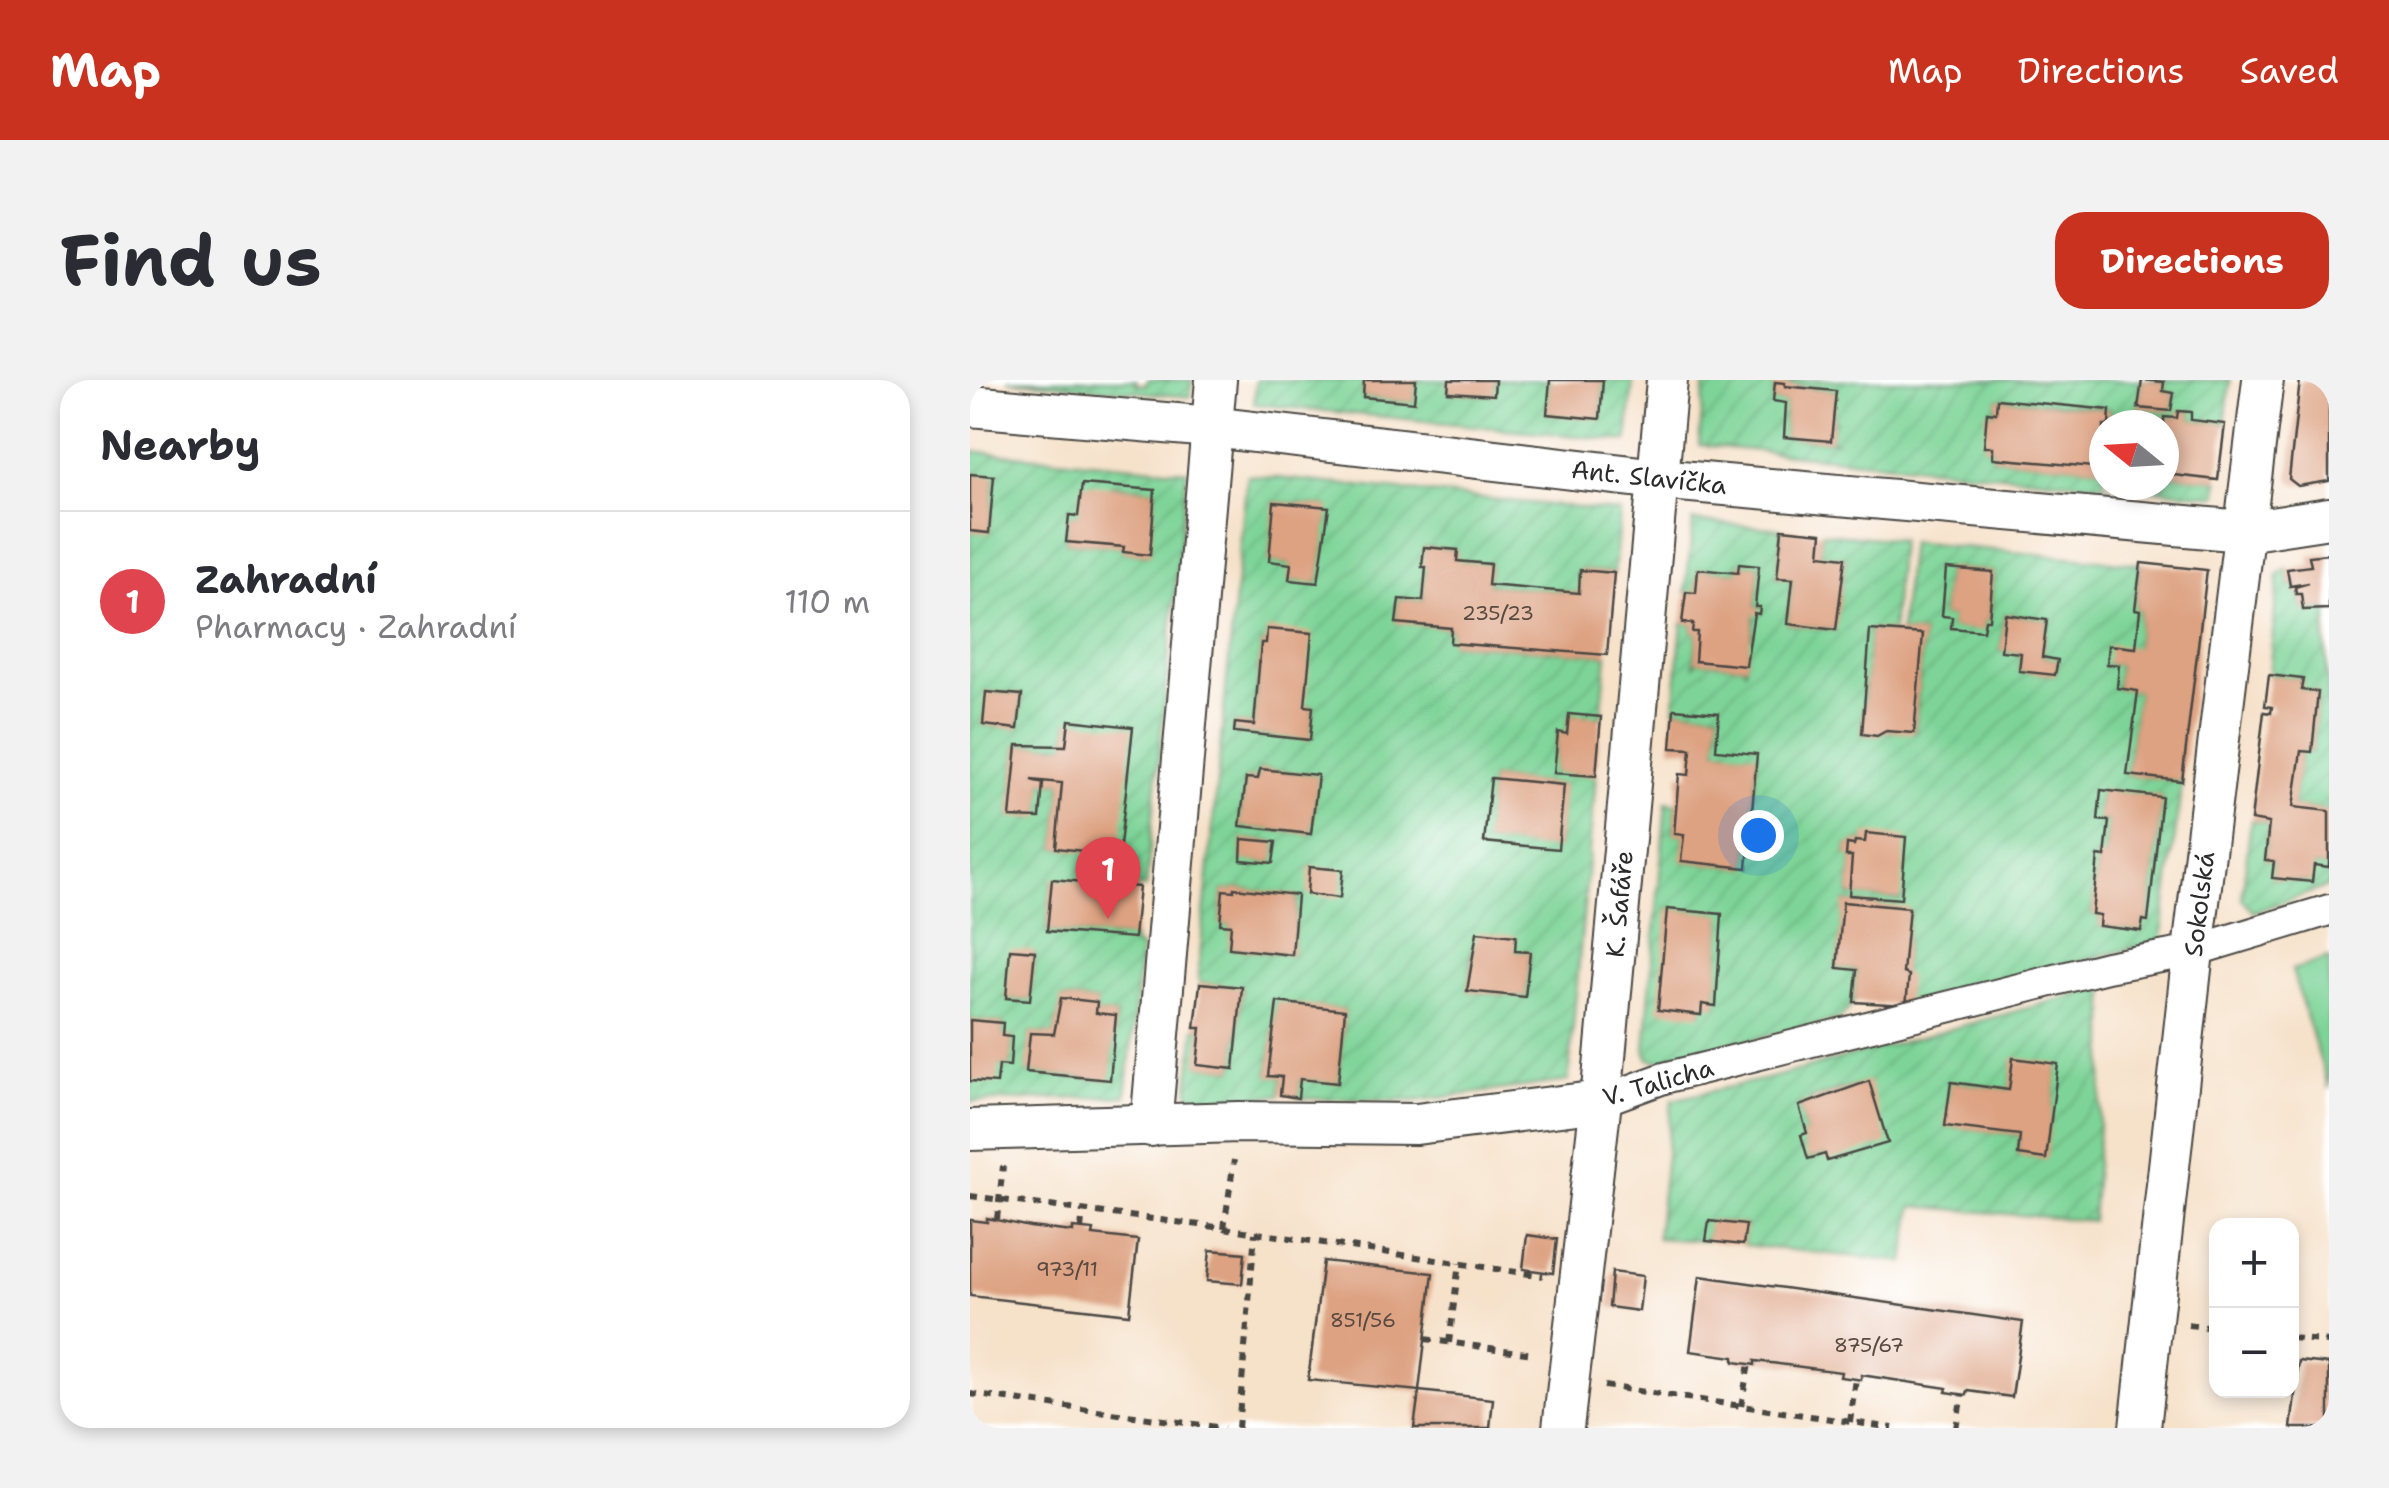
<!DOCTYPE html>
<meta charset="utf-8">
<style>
body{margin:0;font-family:"Shantell Sans",sans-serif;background:#f2f2f3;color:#2b2b33}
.controls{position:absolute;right:30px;bottom:30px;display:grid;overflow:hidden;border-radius:20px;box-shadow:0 5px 15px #0003}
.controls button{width:90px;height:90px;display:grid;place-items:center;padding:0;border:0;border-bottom:2px solid #e1e1e2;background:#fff;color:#2b2b33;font:50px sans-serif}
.compass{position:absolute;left:1119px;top:30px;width:90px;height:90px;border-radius:50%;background:#fff;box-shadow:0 5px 15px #0003;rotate:288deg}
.you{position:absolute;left:788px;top:455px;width:35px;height:35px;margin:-25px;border:8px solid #fff;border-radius:50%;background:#1a73e8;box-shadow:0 0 0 15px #1a73e833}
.badge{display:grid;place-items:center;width:65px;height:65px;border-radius:50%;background:#c8321e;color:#fff;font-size:32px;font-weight:700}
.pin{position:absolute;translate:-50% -82px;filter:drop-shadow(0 2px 5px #0008)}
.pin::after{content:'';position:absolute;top:52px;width:35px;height:30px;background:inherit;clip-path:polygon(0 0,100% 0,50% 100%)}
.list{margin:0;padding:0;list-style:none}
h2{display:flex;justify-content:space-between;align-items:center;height:130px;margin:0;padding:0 40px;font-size:42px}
h2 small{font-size:32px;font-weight:400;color:#7c7c81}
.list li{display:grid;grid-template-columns:65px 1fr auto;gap:30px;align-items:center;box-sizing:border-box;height:180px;padding:0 40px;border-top:2px solid #e1e1e2}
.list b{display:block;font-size:38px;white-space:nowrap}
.list p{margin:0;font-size:32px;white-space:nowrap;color:#7c7c81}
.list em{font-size:32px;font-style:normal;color:#7c7c81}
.map{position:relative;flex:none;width:1359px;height:1048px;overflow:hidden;border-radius:30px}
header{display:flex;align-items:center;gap:60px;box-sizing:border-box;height:140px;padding:0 50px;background:#c8321e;color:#fff}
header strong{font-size:48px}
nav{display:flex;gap:55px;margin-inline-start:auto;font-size:35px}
.intro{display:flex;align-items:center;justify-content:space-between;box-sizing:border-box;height:240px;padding:0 60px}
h1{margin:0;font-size:70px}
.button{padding:25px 45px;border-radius:30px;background:#c8321e;color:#fff;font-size:35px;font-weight:700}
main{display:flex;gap:60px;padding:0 60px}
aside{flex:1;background:#fff;border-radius:30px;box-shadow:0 5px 15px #0003}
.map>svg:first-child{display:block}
</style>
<header>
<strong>Map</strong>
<nav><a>Map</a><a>Directions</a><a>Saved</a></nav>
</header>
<div class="intro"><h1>Find us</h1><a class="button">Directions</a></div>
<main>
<aside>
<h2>Nearby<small></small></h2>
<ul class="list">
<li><span class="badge" style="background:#e0444e">1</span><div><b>Zahradní</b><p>Pharmacy · Zahradní</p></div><em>110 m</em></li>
</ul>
</aside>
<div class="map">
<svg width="1359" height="1048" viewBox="0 0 1359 1048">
<defs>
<pattern id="garden-furrows" width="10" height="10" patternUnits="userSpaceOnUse" patternTransform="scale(2.5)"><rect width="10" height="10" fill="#7ed498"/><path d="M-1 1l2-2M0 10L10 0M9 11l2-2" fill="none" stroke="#6db683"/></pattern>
</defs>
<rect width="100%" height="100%" fill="#fff"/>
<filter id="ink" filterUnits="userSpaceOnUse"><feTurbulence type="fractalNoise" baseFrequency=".01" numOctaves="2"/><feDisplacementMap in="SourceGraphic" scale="20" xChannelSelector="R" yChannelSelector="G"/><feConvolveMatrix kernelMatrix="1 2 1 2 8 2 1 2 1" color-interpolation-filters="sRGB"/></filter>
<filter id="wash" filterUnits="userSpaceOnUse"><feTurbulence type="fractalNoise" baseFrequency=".0048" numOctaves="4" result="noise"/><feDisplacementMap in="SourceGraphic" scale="40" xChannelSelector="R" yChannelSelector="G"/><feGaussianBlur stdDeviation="2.25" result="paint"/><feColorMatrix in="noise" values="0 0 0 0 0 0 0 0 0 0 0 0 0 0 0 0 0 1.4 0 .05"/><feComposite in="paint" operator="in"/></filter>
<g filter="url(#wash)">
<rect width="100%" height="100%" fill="#f6e1c9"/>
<path fill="#7ed498" stroke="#548062" stroke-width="2.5" d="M1359 578V709L1322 590Z"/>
<g fill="url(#garden-furrows)" stroke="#548062" stroke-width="2.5" fill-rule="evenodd">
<path d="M38 0H166V4L176 5 177 0H222L220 17Z"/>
<path d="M286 0H394L393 17 444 22 446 0H479L478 12 523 15 525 0H580L578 34 630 38 633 0H663L657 61 284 24Z"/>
<path d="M735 0H1260L1255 44 1221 40V32L1209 31 1207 38 1194 37 1193 45 1139 42 1140 29 1028 19 1015 67H1023V78L1134 88V105H1194V94L1248 100 1247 116 729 65ZM1172 1 1193 2V11L1204 13 1201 31 1168 28ZM805 2 865 11 863 40 867 42H863L861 59 864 61 814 57 816 23 803 21Z"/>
<path d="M0 71 217 91 176 508 82 500 77 551 164 558V566L171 567 156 716 0 722V701L29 685H40L42 658 32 656 33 643 0 640V151L19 152 24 97 0 94ZM142 105 185 110 179 175 154 172V167L96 162 99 136H108ZM17 312 52 315 48 348 13 345ZM99 340 148 474 86 468 92 403H73L69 438 40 436 47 365 96 366ZM65 572 60 620 36 618ZM92 618 126 622V633L146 635 139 700 57 692 60 653 84 654Z"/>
<path d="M277 95 650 132 644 193 611 190 609 213 518 205 520 184 487 182V170L454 167 456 187 453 221 429 219 426 242 481 248V263L637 275 631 337 599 334 597 354 588 353 584 392 626 396 598 701 444 721 328 718 330 699 368 702 375 630 307 623 298 695 312 697 310 715 237 721 223 719 218 709 225 648H231L228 685 264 689 272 608 230 603 228 597ZM305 122 358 127 348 203 320 200 321 184 299 181ZM291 263H296L335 326 343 327 340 359 264 352 265 343 284 345ZM290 389 347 395 341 454 270 446 276 399H288ZM521 398 593 405 588 468 515 462ZM273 459 305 462 303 483 271 479ZM265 508 327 516 322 575 260 568 261 545 250 543 253 510 264 511ZM505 567 560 573 555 617 498 611 502 568Z"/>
<path d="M723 141 812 149 807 198 823 199 818 244 865 250 875 178 850 175 852 153 930 160 922 252 900 250 892 354 907 356 916 351 945 352 953 254 930 252 940 162 1170 184 1165 228 1170 230 1166 268 1137 284 1149 285 1147 308 1168 311 1157 395 1212 401 1191 561 936 625 933 593 939 529 874 522 867 588 887 590 884 622 870 639 689 681 679 679 675 670 696 422 706 424 704 453 714 455 712 481 777 488 787 375 746 370 749 333 704 329 712 243 723 244 722 251 727 252 724 287 727 281 774 286 775 291 779 257H782L784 233 789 227H785L789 186 769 184 768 193 729 189 726 213 716 212ZM976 188 1023 192 1020 240H1015L1013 250 982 248V237L972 236ZM1035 234 1077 240 1072 277 1087 280 1085 295 1049 291 1051 273 1031 271ZM1131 411 1192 417 1178 541 1173 540 1170 551 1130 546V535L1122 534 1128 477H1135L1139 441 1128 440ZM886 461 895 462 931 519 879 515 882 476 876 475 877 465H884ZM697 529 752 535 746 625 732 624 731 635Z"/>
<path d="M1317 189 1320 206 1329 205 1325 208 1326 214H1331L1333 230 1358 229C1359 240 1354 248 1355 259 1359 316 1359 374 1359 431L1323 427 1331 371 1342 372 1348 313 1331 310 1332 299 1299 295 1308 196Z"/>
<path d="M1281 440 1299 443 1295 479 1304 481 1303 498 1338 502 1344 485 1359 487V506L1284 532 1272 519Z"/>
<path d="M1135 607V664L1122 841 943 826 934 882 773 865 776 845 740 841 736 861 687 858 702 720 800 698ZM1044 679 1088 685 1075 778 1048 775 1050 755 976 746 981 702 1039 710ZM899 702 855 774 839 779 832 755 837 753 829 726 840 723V719Z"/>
</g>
<g id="blocks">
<g fill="#dda282">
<path d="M394 0H446L444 22 393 17Z"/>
<path d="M479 0H525L524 15 478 12Z"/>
<path d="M580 0H633L630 39 577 34Z"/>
<path d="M1172 0 1194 2 1193 11 1204 13 1201 31 1168 28Z"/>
<path d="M1330 0H1359V101L1328 106 1319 99Z"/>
<path d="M805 2 815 3V6L866 11 861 61 814 57 816 23 803 21Z"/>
<path d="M1027 19 1140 30 1139 45H1134V88L1023 78V67H1014L1017 32 1026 33Z"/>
<path d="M1208 31 1221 32V40L1255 44 1248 100 1194 94V37L1207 38Z"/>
<path d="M0 94 24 96 19 153 0 151Z"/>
<path d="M112 104 185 110 180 175 153 172 154 167 96 162 99 135 108 136Z"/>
<path d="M304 122 359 127 348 203 319 200 321 184 299 181Z"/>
<path d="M812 149 852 153 850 175 875 178 866 250 818 244 823 199 807 198Z"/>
<path d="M454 167 488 170 487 181 520 184 518 205 609 213 610 190 644 193 637 275 480 263 481 248 426 243 429 219 453 221 456 187H452Z"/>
<path d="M1359 174V229L1333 230 1331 214H1326L1325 207 1339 203 1320 206 1317 189 1341 186 1339 176Z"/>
<path d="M1171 183 1237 190 1212 401 1157 395 1168 311 1147 308 1149 285 1137 284 1139 265 1166 268 1170 230 1165 229Z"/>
<path d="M769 184 789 186 785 227H790L789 234 784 233 776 286 725 281 727 252H722L723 244 712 243 716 212 726 213 728 189 768 193Z"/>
<path d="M976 188 1023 192 1019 240H1015L1013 251 981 248 982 237 972 236Z"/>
<path d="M1035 234 1077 240 1072 277 1088 280 1085 295 1049 291 1051 273 1031 271Z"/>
<path d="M297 249 342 253 335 326 343 327 340 360 264 352 265 343 284 345 291 263H296Z"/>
<path d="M900 250 953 254 944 353 916 351 907 356 892 354Z"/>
<path d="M1299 295 1333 299 1331 310 1348 312 1342 372 1331 371 1323 427 1359 431V487L1344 485 1342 502 1302 498 1304 481 1295 480 1299 443 1281 440 1294 332 1301 333 1302 327 1295 326Z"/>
<path d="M16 312 52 315 48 349 13 345Z"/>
<path d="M704 329 749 333 746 370 787 374 777 488 711 481 714 455 704 454 709 394 719 395 721 369 701 368Z"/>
<path d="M599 334 631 337 626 396 584 393 588 352 597 354Z"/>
<path d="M99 340 163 347 149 475 86 468 92 403 61 400 73 403 70 438 40 437 47 365 96 366Z"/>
<path d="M290 389 348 395 341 454 270 446 276 398 288 399Z"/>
<path d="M521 398 594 405 588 469 514 462Z"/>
<path d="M1131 410 1192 417 1178 541 1173 540 1171 551 1129 546 1130 535 1122 534 1128 476 1135 477 1139 441 1128 440Z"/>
<path d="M896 453 936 457 931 519 879 515 882 476H876L877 464 884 465 885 461 895 462Z"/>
<path d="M272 459 306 462 303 483 271 480Z"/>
<path d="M339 487 373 490 370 518 337 514Z"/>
<path d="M82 499 169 507 164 558 77 551Z"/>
<path d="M264 508 327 515 322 575 259 568 261 545 250 544 253 510 264 511Z"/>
<path d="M873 522 939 528 933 593 939 595 936 625 884 622 887 590 867 588Z"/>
<path d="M697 529 752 534 746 626 732 624 731 635 688 630Z"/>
<path d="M507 552 546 556 545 571 560 572 555 617 497 611Z"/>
<path d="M40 569 65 571 60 620 36 618Z"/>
<path d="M230 603 272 607 264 689 227 685 231 648H225Z"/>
<path d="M91 618 127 622 126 633 146 635 140 700 56 692 60 653 84 654Z"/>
<path d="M307 622 375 630 368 703 330 699 328 718 310 715 312 697 298 696Z"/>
<path d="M0 640 33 643 32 656 42 657 40 686 29 685 27 703 0 701Z"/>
<path d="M1043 678 1088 684 1076 779 1048 775 1050 755 975 746 981 702 1039 710Z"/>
<path d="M899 701 918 763 857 781 855 774 838 779 831 755 837 753 829 726Z"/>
<path d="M17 838 60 847 103 852V848L124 850 123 855 168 860 159 934 0 916V840L17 842Z"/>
<path d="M739 841 776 845 773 865 736 861Z"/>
<path d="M557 855 587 859 583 893 553 889Z"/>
<path d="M240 870 275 873 272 904 237 901Z"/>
<path d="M353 881 463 893 449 1011 338 1000Z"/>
<path d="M642 892 673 896 669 931 639 927Z"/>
<path d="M730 896 1053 942 1042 1017 998 1011 997 1015 976 1012 977 1008 891 995V1000L886 999 870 997 871 992 785 981V985L779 984 764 982V977L720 971Z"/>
<path d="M1329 981 1359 984V1048H1321Z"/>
<path d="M449 1011 523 1019 520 1048H444Z"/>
</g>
</g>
</g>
<g filter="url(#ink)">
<use href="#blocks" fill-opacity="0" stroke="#494643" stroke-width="2.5"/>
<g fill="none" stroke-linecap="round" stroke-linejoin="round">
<g stroke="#494643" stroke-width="34">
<path id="pedestrian" d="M631 721 694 698 1137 587 1223 571 1359 530"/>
</g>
<g stroke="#494643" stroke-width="44">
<g id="minor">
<path d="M0 26 241 47 688 99 1250 149 1275 151 1359 138"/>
<path d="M181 746 246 0"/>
<path d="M0 750 269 742 446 744 631 721"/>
<path d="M593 1048 631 721 697 0"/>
<path d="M1170 1048 1223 571 1293 0"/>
</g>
</g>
<g stroke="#494643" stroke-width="6" stroke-dasharray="8 8" stroke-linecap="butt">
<path d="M0 816 254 848 573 896"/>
<path d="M27 839 33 786"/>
<path d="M254 848 264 780"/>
<path d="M111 849 113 830"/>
<path d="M1218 945 1246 948"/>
<path d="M1322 958 1359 962"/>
<path d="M455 959 563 974"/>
<path d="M479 963 489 883"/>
<path d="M634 1006 923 1048"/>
<path d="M0 1014 254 1048"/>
<path d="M771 1026 779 984"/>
<path d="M880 1042 886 999"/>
<path d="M268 1048 285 853"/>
<path d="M986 1048 992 1014"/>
</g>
<use href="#pedestrian" stroke="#fff" stroke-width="30"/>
<use href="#minor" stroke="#fff" stroke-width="40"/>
</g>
</g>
<g text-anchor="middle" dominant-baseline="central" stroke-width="8" stroke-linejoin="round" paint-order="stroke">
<g font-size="20" fill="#584941">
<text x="528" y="233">235/23</text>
<text x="97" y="889">973/11</text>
<text x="393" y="940">851/56</text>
<text x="899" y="965">875/67</text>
</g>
<g font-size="25" fill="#2b2b2b" stroke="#fff">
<text transform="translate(679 97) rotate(6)">Ant. Slavíčka</text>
<text transform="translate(649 524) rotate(-85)">K. Šafáře</text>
<text transform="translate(1229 524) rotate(-83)">Sokolská</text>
<text transform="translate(688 702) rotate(-16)">V. Talicha</text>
</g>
</g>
</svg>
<div class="controls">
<button>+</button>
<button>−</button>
</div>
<svg class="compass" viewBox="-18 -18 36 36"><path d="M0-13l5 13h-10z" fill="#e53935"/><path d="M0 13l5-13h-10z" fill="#7c7c81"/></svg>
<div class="you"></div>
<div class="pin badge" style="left:138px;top:539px;background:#e0444e">1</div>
</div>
</main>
